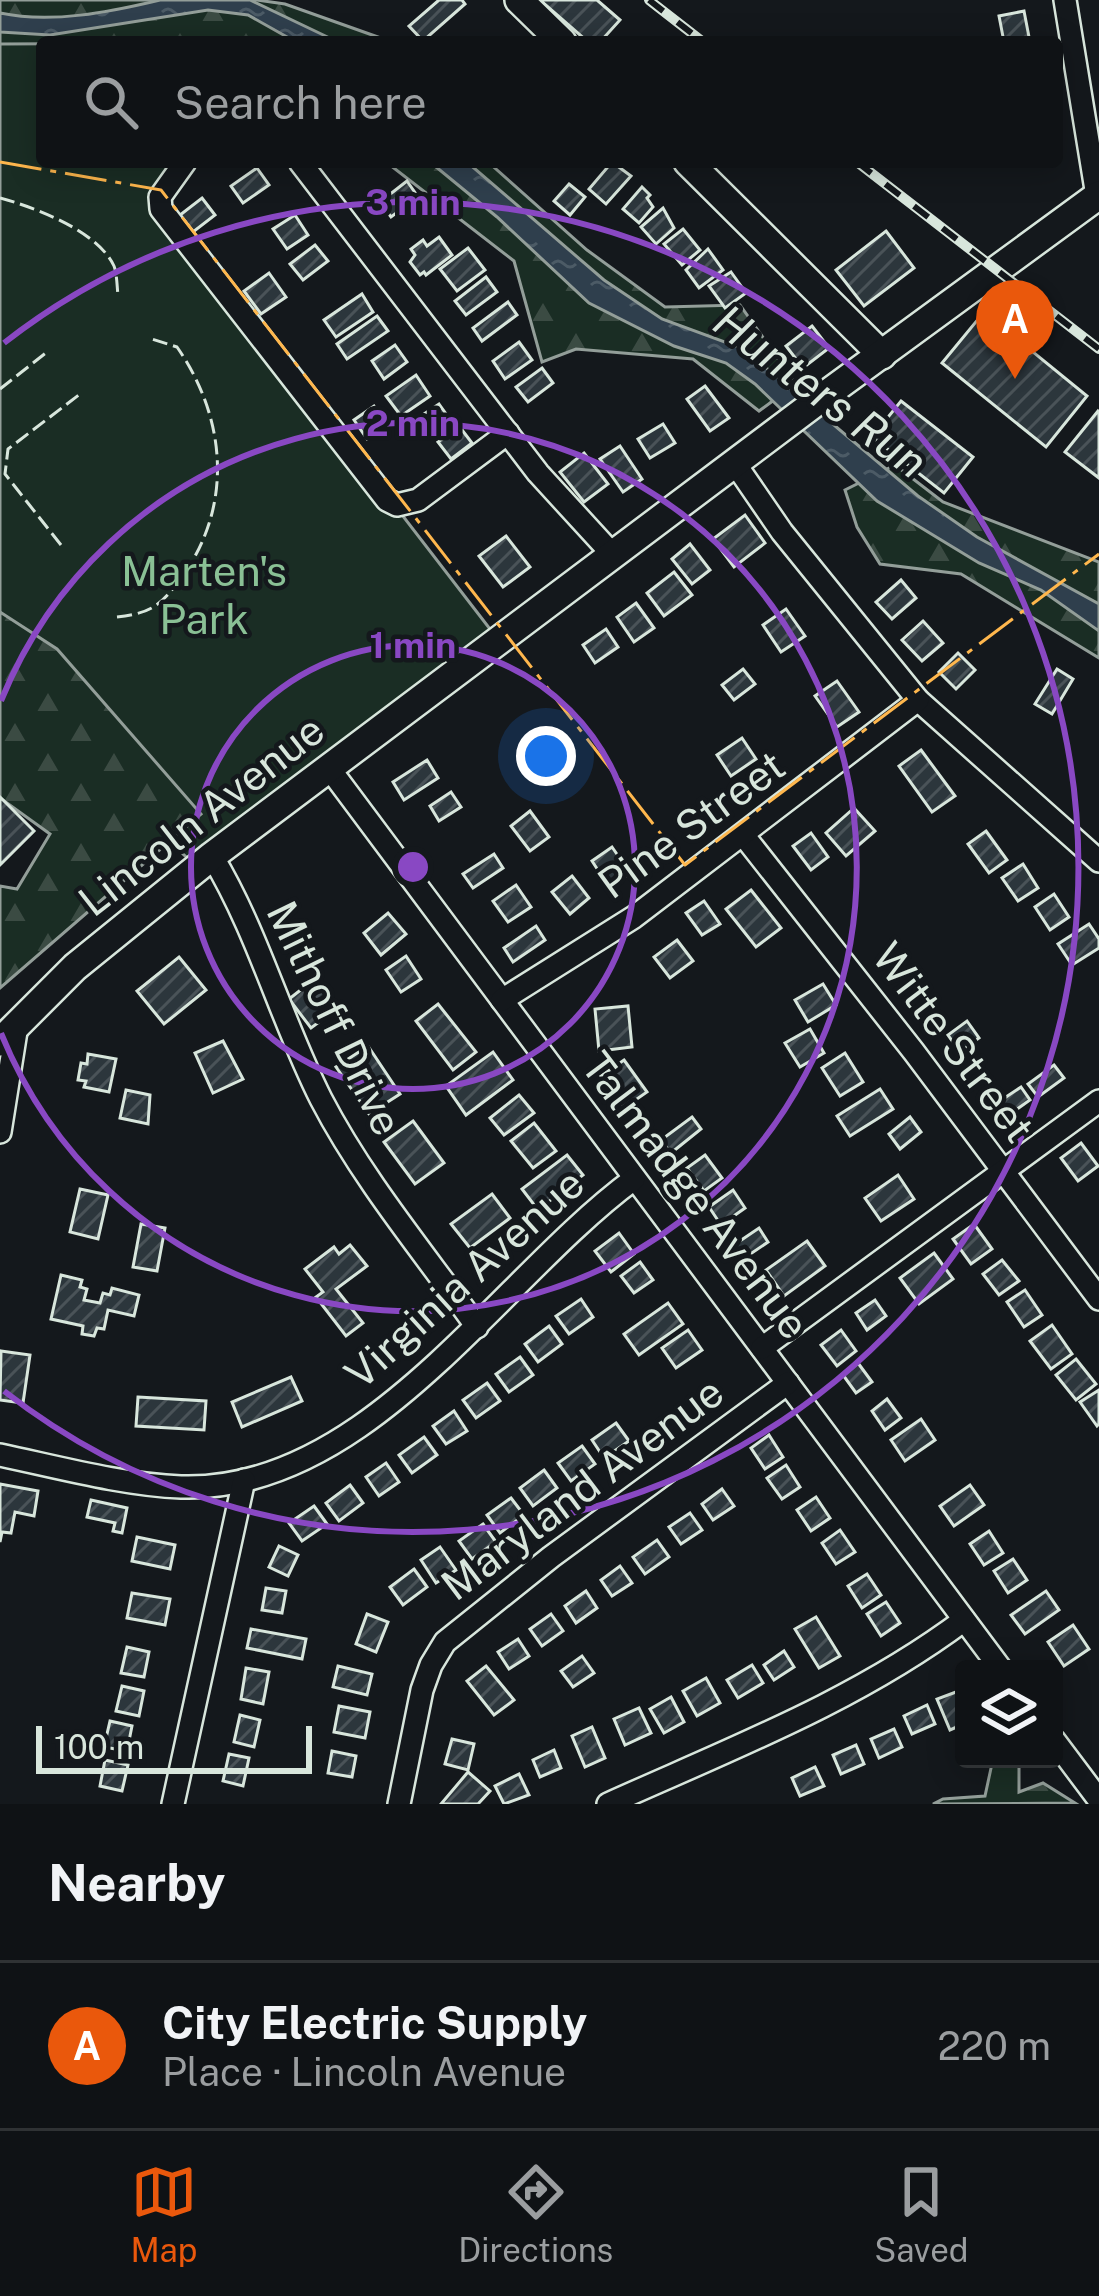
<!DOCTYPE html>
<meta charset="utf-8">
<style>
body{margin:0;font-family:"Public Sans",sans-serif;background:#181b1e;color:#f1f3f6}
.controls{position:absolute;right:36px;bottom:36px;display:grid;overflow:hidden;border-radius:12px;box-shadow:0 6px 30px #0003}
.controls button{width:108px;height:108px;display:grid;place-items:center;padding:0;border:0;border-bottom:3px solid #2f3234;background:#0f1215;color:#f1f3f6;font:60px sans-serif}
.scale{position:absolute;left:36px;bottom:30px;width:276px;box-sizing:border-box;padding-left:12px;border:6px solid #d8e6dc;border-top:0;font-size:33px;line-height:42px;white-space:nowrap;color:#d8e6dc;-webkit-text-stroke:9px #14181c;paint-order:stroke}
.you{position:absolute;left:546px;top:756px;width:42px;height:42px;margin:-30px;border:9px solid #fff;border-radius:50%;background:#1a73e8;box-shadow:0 0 0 18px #1a73e833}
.badge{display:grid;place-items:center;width:78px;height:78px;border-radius:50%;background:#ea580c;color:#fff;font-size:39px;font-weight:700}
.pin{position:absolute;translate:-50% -99px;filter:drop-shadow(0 3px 6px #0008)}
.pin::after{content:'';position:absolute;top:63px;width:42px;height:36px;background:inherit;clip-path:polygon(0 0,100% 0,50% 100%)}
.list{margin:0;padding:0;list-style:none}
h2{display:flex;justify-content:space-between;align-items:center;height:156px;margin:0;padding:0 48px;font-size:51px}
h2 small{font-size:39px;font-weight:400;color:#9b9ea0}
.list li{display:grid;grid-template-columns:78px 1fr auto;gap:36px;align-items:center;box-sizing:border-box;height:168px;padding:0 48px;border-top:3px solid #2f3234}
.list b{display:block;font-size:45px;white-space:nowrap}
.list p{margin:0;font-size:39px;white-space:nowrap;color:#9b9ea0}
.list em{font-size:39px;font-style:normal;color:#9b9ea0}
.icon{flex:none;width:66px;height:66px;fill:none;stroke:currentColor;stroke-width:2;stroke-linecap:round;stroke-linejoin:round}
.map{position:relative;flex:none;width:1099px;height:1804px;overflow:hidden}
.search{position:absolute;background:#0f1215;box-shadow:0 6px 30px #0003;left:36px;right:36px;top:36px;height:132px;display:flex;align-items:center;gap:30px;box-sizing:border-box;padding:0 42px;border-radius:12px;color:#9b9ea0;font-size:45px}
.sheet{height:324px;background:#0f1215}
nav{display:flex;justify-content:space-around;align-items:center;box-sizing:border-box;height:168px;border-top:3px solid #2f3234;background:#0f1215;font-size:33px;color:#9b9ea0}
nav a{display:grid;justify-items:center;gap:6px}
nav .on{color:#ea580c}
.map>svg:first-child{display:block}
</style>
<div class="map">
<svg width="1099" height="1804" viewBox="0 0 1099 1804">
<defs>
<pattern id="forest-firs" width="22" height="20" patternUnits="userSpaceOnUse" patternTransform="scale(3)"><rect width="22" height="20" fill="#1a2d24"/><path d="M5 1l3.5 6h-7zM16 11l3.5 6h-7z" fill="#3b4b43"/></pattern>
<pattern id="water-ripples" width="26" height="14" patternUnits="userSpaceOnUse" patternTransform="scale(3)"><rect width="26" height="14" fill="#2f3f4d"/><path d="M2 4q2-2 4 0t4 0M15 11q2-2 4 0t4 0" fill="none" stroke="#4c5b66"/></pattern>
<pattern id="building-hatch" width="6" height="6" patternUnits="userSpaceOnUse" patternTransform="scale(3)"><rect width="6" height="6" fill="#2c363c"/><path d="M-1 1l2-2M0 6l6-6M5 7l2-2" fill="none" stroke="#4a5358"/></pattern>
</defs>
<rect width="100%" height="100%" fill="#14181c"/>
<path fill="#1a2d24" stroke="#939e99" stroke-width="3" d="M0 0H184L300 42H42V162H194L160 201 500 642 197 867 0 683Z"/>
<g fill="url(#forest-firs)" stroke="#939e99" stroke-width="3">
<path d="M0 0H257L285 4 392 42 0 44Z"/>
<path d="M386 162H488L587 250 665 307 740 305 796 384 759 411 693 359 576 349 542 362 514 261Z"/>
<path d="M895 465 943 502 1099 562V658L961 574 880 564 857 527 845 490Z"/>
<path d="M0 612 57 649 201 814 0 988V886L17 889 50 834 0 798Z"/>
<path d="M993 1759 1019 1761V1792L1043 1783 1075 1803 933 1804 943 1799 985 1796Z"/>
</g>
<g fill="url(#water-ripples)" stroke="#939e99" stroke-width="3">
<path d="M160 0H250L338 42H296L248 15 208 10 50 35 0 32V13C51 24 110 12 160 0Z"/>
<path d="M430 162H467L604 280 662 319 744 349 918 496 977 537 1099 604V631L1041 590 979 563 877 501 755 384 726 363 674 346 589 303 497 217Z"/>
</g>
<g fill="url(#building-hatch)" stroke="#d8e6dc" stroke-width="3">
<path d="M439 0H462L465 4 423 41 409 26Z"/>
<path d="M540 0H597L620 20 600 42H588Z"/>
<path d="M1024 11 1029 37 1004 42 999 16Z"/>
<path d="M612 162 631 176 606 204 589 189Z"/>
<path d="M257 168 269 185 243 203 231 186Z"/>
<path d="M407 181 418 197 391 217 380 202Z"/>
<path d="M569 184 585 197 570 215 554 201Z"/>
<path d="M642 187 650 195 647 198 653 207 639 223 623 209Z"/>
<path d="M202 198 215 215 193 232 180 215Z"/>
<path d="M663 208 674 228 656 244 641 227Z"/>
<path d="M295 215 308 235 287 249 273 229Z"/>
<path d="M683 229 700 250 682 265 664 244Z"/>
<path d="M886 231 914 268 864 306 836 270Z"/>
<path d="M439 237 452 255 426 275 424 272 420 275 410 262 415 255 411 249 423 240 427 246Z"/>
<path d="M315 245 328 261 303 280 290 264Z"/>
<path d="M468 248 485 270 457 291 440 269Z"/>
<path d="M708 249 723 270 699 288 686 270Z"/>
<path d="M731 272 746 293 725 308 709 286Z"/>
<path d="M269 273 286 297 261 314 244 291Z"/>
<path d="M486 277 497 292 466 315 455 301Z"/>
<path d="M362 294 373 312 336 337 324 320Z"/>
<path d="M508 302 517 315 482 341 473 328Z"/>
<path d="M984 312 1087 396 1046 447 942 363Z"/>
<path d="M377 316 388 331 347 359 337 344Z"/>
<path d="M812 326 829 348 803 368 786 346Z"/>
<path d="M519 342 532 360 505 379 493 361Z"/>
<path d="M395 345 407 362 384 379 372 361Z"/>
<path d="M542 368 553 383 528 402 516 387Z"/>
<path d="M416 375 430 396 401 416 386 396Z"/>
<path d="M705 386 729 418 710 431 687 399Z"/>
<path d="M901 401 973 457 944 493 872 437Z"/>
<path d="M439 404 451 421 430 436 418 418Z"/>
<path d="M374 406 387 425 367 439 354 420Z"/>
<path d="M1098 411 1099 412V478L1065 452Z"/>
<path d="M663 424 675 443 650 458 638 439Z"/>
<path d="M459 426 472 443 451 459 438 442Z"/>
<path d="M620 446 642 479 623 492 600 459Z"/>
<path d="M584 453 608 484 584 502 560 472Z"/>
<path d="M745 515 765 543 734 567 713 539Z"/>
<path d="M506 536 530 567 503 587 479 556Z"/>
<path d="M690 544 710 570 692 584 672 559Z"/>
<path d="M674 572 692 595 664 616 647 593Z"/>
<path d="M901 580 916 598 892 619 876 602Z"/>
<path d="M636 603 654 628 634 642 617 617Z"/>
<path d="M786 609 805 636 781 652 763 625Z"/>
<path d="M923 621 943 643 922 661 902 640Z"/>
<path d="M606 629 618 647 595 663 583 645Z"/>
<path d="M958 653 975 670 956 689 939 672Z"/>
<path d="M743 669 755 684 734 700 722 685Z"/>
<path d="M1057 669 1073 679 1052 714 1035 704Z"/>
<path d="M837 681 859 712 837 727 815 696Z"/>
<path d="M742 738 756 759 731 776 717 755Z"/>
<path d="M921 750 955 796 932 812 899 766Z"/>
<path d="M427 760 438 778 404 800 393 782Z"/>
<path d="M451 792 461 807 439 821 430 806Z"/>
<path d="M0 797 34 831 0 865Z"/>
<path d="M854 808 875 831 846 856 826 833Z"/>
<path d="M530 811 549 837 530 851 511 826Z"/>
<path d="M986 831 1007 860 989 873 968 844Z"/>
<path d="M811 833 828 857 811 870 793 846Z"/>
<path d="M612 847 630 873 609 887 592 861Z"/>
<path d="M494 854 503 868 473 888 463 874Z"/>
<path d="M1023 864 1038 888 1018 901 1002 878Z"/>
<path d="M572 876 589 898 570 914 552 892Z"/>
<path d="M516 885 531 907 508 922 493 901Z"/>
<path d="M751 890 781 928 756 947 726 909Z"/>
<path d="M1054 894 1069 917 1050 930 1035 907Z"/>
<path d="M704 901 720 924 702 935 686 913Z"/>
<path d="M388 913 406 934 381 955 364 933Z"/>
<path d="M1089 924 1099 939V948L1072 965 1058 944Z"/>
<path d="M536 926 545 940 513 962 504 948Z"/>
<path d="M677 940 693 961 670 978 654 957Z"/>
<path d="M406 956 421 979 401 992 386 970Z"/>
<path d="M179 957 206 990 164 1024 137 991Z"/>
<path d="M316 978 338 1008 311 1028 289 999Z"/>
<path d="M823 984 836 1005 808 1022 795 1000Z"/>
<path d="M438 1004 476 1052 453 1070 416 1021Z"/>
<path d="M628 1006 632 1047 599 1051 595 1009Z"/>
<path d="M967 1021 979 1038 960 1052 948 1035Z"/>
<path d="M810 1029 824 1053 800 1067 785 1043Z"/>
<path d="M223 1041 243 1079 213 1093 195 1053Z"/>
<path d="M368 1046 400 1094 369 1114 336 1067Z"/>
<path d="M493 1052 513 1080 466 1115 446 1086Z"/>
<path d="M845 1053 863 1082 840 1096 822 1068Z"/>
<path d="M88 1054 116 1059 109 1092 84 1087 86 1081 78 1080 81 1063 87 1064Z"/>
<path d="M624 1060 647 1092 624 1108 601 1076Z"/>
<path d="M1054 1065 1064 1078 1038 1097 1028 1084Z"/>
<path d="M1021 1087 1030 1100 1006 1117 997 1103Z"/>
<path d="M880 1089 893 1109 850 1136 837 1116Z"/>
<path d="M126 1090 150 1095 148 1124 120 1118Z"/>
<path d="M519 1095 534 1113 504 1135 490 1118Z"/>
<path d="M692 1117 701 1129 671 1153 661 1140Z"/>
<path d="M910 1117 921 1132 900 1149 889 1134Z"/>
<path d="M413 1121 444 1163 415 1184 384 1142Z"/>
<path d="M534 1123 556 1151 533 1168 511 1141Z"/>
<path d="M1081 1143 1098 1166 1078 1181 1061 1158Z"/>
<path d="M567 1155 583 1175 538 1210 522 1189Z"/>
<path d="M705 1155 722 1178 704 1191 687 1168Z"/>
<path d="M898 1175 914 1199 881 1221 865 1198Z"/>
<path d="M80 1189 108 1195 98 1239 70 1232Z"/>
<path d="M733 1190 745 1208 721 1225 709 1207Z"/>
<path d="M492 1194 510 1218 470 1248 451 1224Z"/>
<path d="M141 1224 165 1228 157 1271 133 1267Z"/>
<path d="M974 1224 992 1249 971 1264 953 1239Z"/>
<path d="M759 1228 768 1242 743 1259 734 1245Z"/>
<path d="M619 1233 634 1254 611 1272 595 1251Z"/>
<path d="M807 1241 825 1266 784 1296 766 1270Z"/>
<path d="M350 1245 367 1266 336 1289 363 1323 346 1336 316 1297 323 1292 305 1269 334 1247 339 1254Z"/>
<path d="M934 1253 953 1279 919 1304 900 1278Z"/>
<path d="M1002 1260 1019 1281 999 1295 983 1274Z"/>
<path d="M640 1262 653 1280 634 1293 621 1276Z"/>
<path d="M61 1275 82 1280 80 1287 87 1289 84 1300 100 1303 103 1293 110 1295 112 1288 139 1295 134 1316 108 1310 104 1329 97 1328 94 1336 82 1334 83 1326 51 1319Z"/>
<path d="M1025 1290 1042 1315 1024 1327 1007 1302Z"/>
<path d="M581 1299 593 1317 569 1334 556 1316Z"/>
<path d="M875 1300 886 1316 867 1330 856 1313Z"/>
<path d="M668 1303 683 1324 639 1355 624 1334Z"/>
<path d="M1052 1325 1072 1354 1051 1369 1030 1341Z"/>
<path d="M549 1326 562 1344 538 1362 525 1344Z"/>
<path d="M688 1330 702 1350 676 1368 662 1348Z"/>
<path d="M841 1330 856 1351 837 1366 821 1345Z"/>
<path d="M1 1351 30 1355 23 1403 0 1400Z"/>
<path d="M520 1357 533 1375 509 1392 496 1374Z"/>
<path d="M1076 1359 1096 1384 1076 1400 1056 1375Z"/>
<path d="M858 1363 872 1382 856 1393 843 1375Z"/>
<path d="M291 1377 302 1401 242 1427 232 1402Z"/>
<path d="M487 1383 500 1401 476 1418 463 1400Z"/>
<path d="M1099 1390V1424L1097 1426 1080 1402Z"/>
<path d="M138 1397 206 1401 204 1430 136 1426Z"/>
<path d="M887 1399 901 1418 885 1430 872 1411Z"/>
<path d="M454 1411 467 1431 446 1444 433 1426Z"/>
<path d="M921 1419 935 1440 905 1461 891 1440Z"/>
<path d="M616 1423 629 1441 604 1458 592 1440Z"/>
<path d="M769 1435 783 1457 765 1469 751 1448Z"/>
<path d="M424 1437 437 1455 412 1473 399 1455Z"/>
<path d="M582 1446 595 1464 571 1481 558 1463Z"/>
<path d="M386 1463 399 1482 379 1496 366 1477Z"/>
<path d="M786 1465 800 1487 782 1499 767 1478Z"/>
<path d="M544 1470 557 1488 533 1506 520 1488Z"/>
<path d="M0 1484 38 1491 34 1516 15 1512 11 1533 2 1532 0 1542Z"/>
<path d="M350 1485 363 1503 339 1521 326 1503Z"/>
<path d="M970 1485 984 1505 954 1526 940 1506Z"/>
<path d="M722 1489 734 1506 713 1520 702 1504Z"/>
<path d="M816 1497 830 1518 811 1531 797 1510Z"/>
<path d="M511 1498 524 1515 500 1533 487 1515Z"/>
<path d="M91 1500 127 1508 122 1533 113 1531 115 1523 87 1517Z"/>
<path d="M314 1506 327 1524 302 1541 289 1523Z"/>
<path d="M690 1513 702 1530 681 1544 669 1527Z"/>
<path d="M483 1524 496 1542 472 1559 459 1541Z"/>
<path d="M840 1530 855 1552 836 1564 822 1543Z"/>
<path d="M989 1531 1003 1553 984 1565 970 1544Z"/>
<path d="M137 1537 175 1545 170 1569 132 1561Z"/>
<path d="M657 1540 669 1557 645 1574 633 1557Z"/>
<path d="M279 1546 298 1555 288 1576 269 1567Z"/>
<path d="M440 1547 456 1570 436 1583 421 1560Z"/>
<path d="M1013 1559 1027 1580 1008 1593 994 1571Z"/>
<path d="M620 1566 632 1583 612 1596 601 1580Z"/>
<path d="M414 1569 427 1587 403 1605 390 1587Z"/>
<path d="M867 1574 881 1595 862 1608 848 1586Z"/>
<path d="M266 1588 286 1591 282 1613 262 1610Z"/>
<path d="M586 1591 597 1608 576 1623 565 1606Z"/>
<path d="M1046 1591 1059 1610 1025 1634 1011 1615Z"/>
<path d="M132 1593 170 1599 165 1625 127 1618Z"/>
<path d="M886 1602 900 1623 881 1636 867 1614Z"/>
<path d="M367 1614 388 1622 376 1652 356 1644Z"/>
<path d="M551 1614 563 1631 542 1646 530 1629Z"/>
<path d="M816 1617 840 1656 819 1668 795 1629Z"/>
<path d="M1073 1625 1089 1649 1064 1666 1048 1642Z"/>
<path d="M251 1629 306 1639 302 1659 247 1648Z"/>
<path d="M518 1639 529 1656 509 1669 498 1652Z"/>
<path d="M127 1647 149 1652 144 1677 121 1673Z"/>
<path d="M784 1651 794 1667 774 1680 764 1665Z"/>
<path d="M582 1656 594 1673 573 1687 561 1671Z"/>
<path d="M752 1665 763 1683 738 1698 727 1680Z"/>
<path d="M338 1666 372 1674 367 1695 333 1687Z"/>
<path d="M486 1666 514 1700 494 1715 467 1681Z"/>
<path d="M246 1668 269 1672 263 1704 241 1699Z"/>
<path d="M706 1678 720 1703 697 1716 683 1691Z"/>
<path d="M122 1686 144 1691 139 1716 116 1711Z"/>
<path d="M964 1689V1724L950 1730 937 1699Z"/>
<path d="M671 1697 684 1722 664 1733 650 1709Z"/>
<path d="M927 1705 935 1724 912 1734 904 1716Z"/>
<path d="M339 1706 370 1712 365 1738 334 1732Z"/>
<path d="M639 1708 651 1733 625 1745 614 1719Z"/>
<path d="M240 1715 260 1720 254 1747 234 1742Z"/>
<path d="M110 1721 132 1726 127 1751 104 1747Z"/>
<path d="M592 1727 605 1758 585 1767 572 1736Z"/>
<path d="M894 1729 902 1747 879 1758 871 1739Z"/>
<path d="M452 1739 474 1744 468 1770 445 1764Z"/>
<path d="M856 1745 864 1764 841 1774 833 1755Z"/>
<path d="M554 1750 561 1768 540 1777 533 1760Z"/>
<path d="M332 1751 356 1756 352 1777 328 1773Z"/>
<path d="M229 1754 249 1758 243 1786 223 1781Z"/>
<path d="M105 1760 128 1765 122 1791 100 1786Z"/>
<path d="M815 1767 824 1786 800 1796 792 1778Z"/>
<path d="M468 1772 490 1791 478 1804H441Z"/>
<path d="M519 1774 529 1795 504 1804 495 1786Z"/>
</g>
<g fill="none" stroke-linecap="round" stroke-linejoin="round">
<g stroke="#d8e6dc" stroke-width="26">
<g id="minor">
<path d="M1065 0 1097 196"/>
<path d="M185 162 160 197 161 209 387 500 397 505 418 500 508 433"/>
<path d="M300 162 538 473 614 556"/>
<path d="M736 465 782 532 918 700 1099 861"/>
<path d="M329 768 1001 1669"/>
<path d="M744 836 914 1052 1099 1299"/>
<path d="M212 856C258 932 281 1020 321 1099 363 1180 424 1253 477 1327"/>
<path d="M502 1000 634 917 918 700"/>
<path d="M0 1132 17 1025"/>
<path d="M762 1348 1099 1101"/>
<path d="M0 1455C57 1467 124 1485 181 1487 368 1493 499 1278 634 1179"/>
<path d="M1054 1740 1099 1800"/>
<path d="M173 1804 244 1480"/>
<path d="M399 1804 422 1690 431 1665 445 1642 551 1557 788 1383"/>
<path d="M608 1804C730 1749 856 1701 964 1620"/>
</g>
</g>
<g stroke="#d8e6dc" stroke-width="32">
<g id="major">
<path d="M519 0 562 42"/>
<path d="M688 162 882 355"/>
<path d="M0 1042 75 967 212 856 820 399 1099 195"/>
</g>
</g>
<use href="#minor" stroke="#14181c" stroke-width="21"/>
<use href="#major" stroke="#14181c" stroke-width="27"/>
<g stroke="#d8e6dc" stroke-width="10">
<g id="rail">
<path d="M649 0 703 42"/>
<path d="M857 162 1099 349"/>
</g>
</g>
<use href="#rail" stroke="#14181c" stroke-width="6" stroke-dasharray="18" stroke-linecap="butt"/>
<g stroke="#d8e6dc" stroke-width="3" stroke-dasharray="15 6" stroke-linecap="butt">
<path d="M0 198C34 207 98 231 114 266 117 274 117 287 118 295"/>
<path d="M0 389 47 352"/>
<path d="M61 545 5 474 8 449 80 394"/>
<path d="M117 617C154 613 162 604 184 574 234 502 225 416 177 347L152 339"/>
</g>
<path stroke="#ffb74d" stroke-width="3" stroke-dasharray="42 9 6 9" stroke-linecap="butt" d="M0 162 161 190 685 865 1099 554"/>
</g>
<g fill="none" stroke="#8948c3" stroke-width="6">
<circle cx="413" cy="867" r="222"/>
<path d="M1 701A444 444 0 1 1 1 1033"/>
<path d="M4 343A665 665 0 1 1 4 1391"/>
</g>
<g text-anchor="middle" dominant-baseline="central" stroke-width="9" stroke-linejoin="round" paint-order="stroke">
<g font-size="42" fill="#8ac095" stroke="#14181c">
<text x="204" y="570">Marten's<tspan x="204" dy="48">Park</tspan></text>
</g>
<g font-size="42" fill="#d8e6dc" stroke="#14181c">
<text transform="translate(201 815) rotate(-38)">Lincoln Avenue</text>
<text transform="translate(691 824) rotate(-36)">Pine Street</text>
<text transform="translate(335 1018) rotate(64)">Mithoff Drive</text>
<text transform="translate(954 1042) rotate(53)">Witte Street</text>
<text transform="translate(696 1195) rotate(53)">Talmadge Avenue</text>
<text transform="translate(464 1278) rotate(-42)">Virginia Avenue</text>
<text transform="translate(582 1488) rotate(-37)">Maryland Avenue</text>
</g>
<g font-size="45" font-style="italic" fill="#d8e6dc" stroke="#14181c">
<text transform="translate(821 391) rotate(37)">Hunters Run</text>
</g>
</g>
<circle cx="413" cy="867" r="18" fill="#8948c3" stroke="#14181c" stroke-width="6"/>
<g font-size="36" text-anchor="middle" font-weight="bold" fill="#8948c3" stroke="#14181c" stroke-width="9" stroke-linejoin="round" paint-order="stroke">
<text x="413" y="215">3 min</text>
<text x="413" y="436">2 min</text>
<text x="413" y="658">1 min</text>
</g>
</svg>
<div class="controls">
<button><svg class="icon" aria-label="layers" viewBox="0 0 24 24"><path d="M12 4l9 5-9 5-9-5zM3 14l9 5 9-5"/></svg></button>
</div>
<div class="scale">100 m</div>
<div class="you"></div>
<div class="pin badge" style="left:1015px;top:379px">A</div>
<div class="search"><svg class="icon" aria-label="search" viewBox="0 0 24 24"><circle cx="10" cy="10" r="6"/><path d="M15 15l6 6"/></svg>Search here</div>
</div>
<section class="sheet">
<h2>Nearby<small></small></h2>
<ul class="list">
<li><span class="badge">A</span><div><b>City Electric Supply</b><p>Place · Lincoln Avenue</p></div><em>220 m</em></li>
</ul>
</section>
<nav>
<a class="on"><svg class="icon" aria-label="map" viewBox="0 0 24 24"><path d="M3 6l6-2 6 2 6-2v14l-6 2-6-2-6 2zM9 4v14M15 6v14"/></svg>Map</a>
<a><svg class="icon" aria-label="directions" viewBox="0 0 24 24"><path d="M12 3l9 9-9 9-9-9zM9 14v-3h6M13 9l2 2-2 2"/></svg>Directions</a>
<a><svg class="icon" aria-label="saved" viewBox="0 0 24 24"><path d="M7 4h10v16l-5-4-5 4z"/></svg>Saved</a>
</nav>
